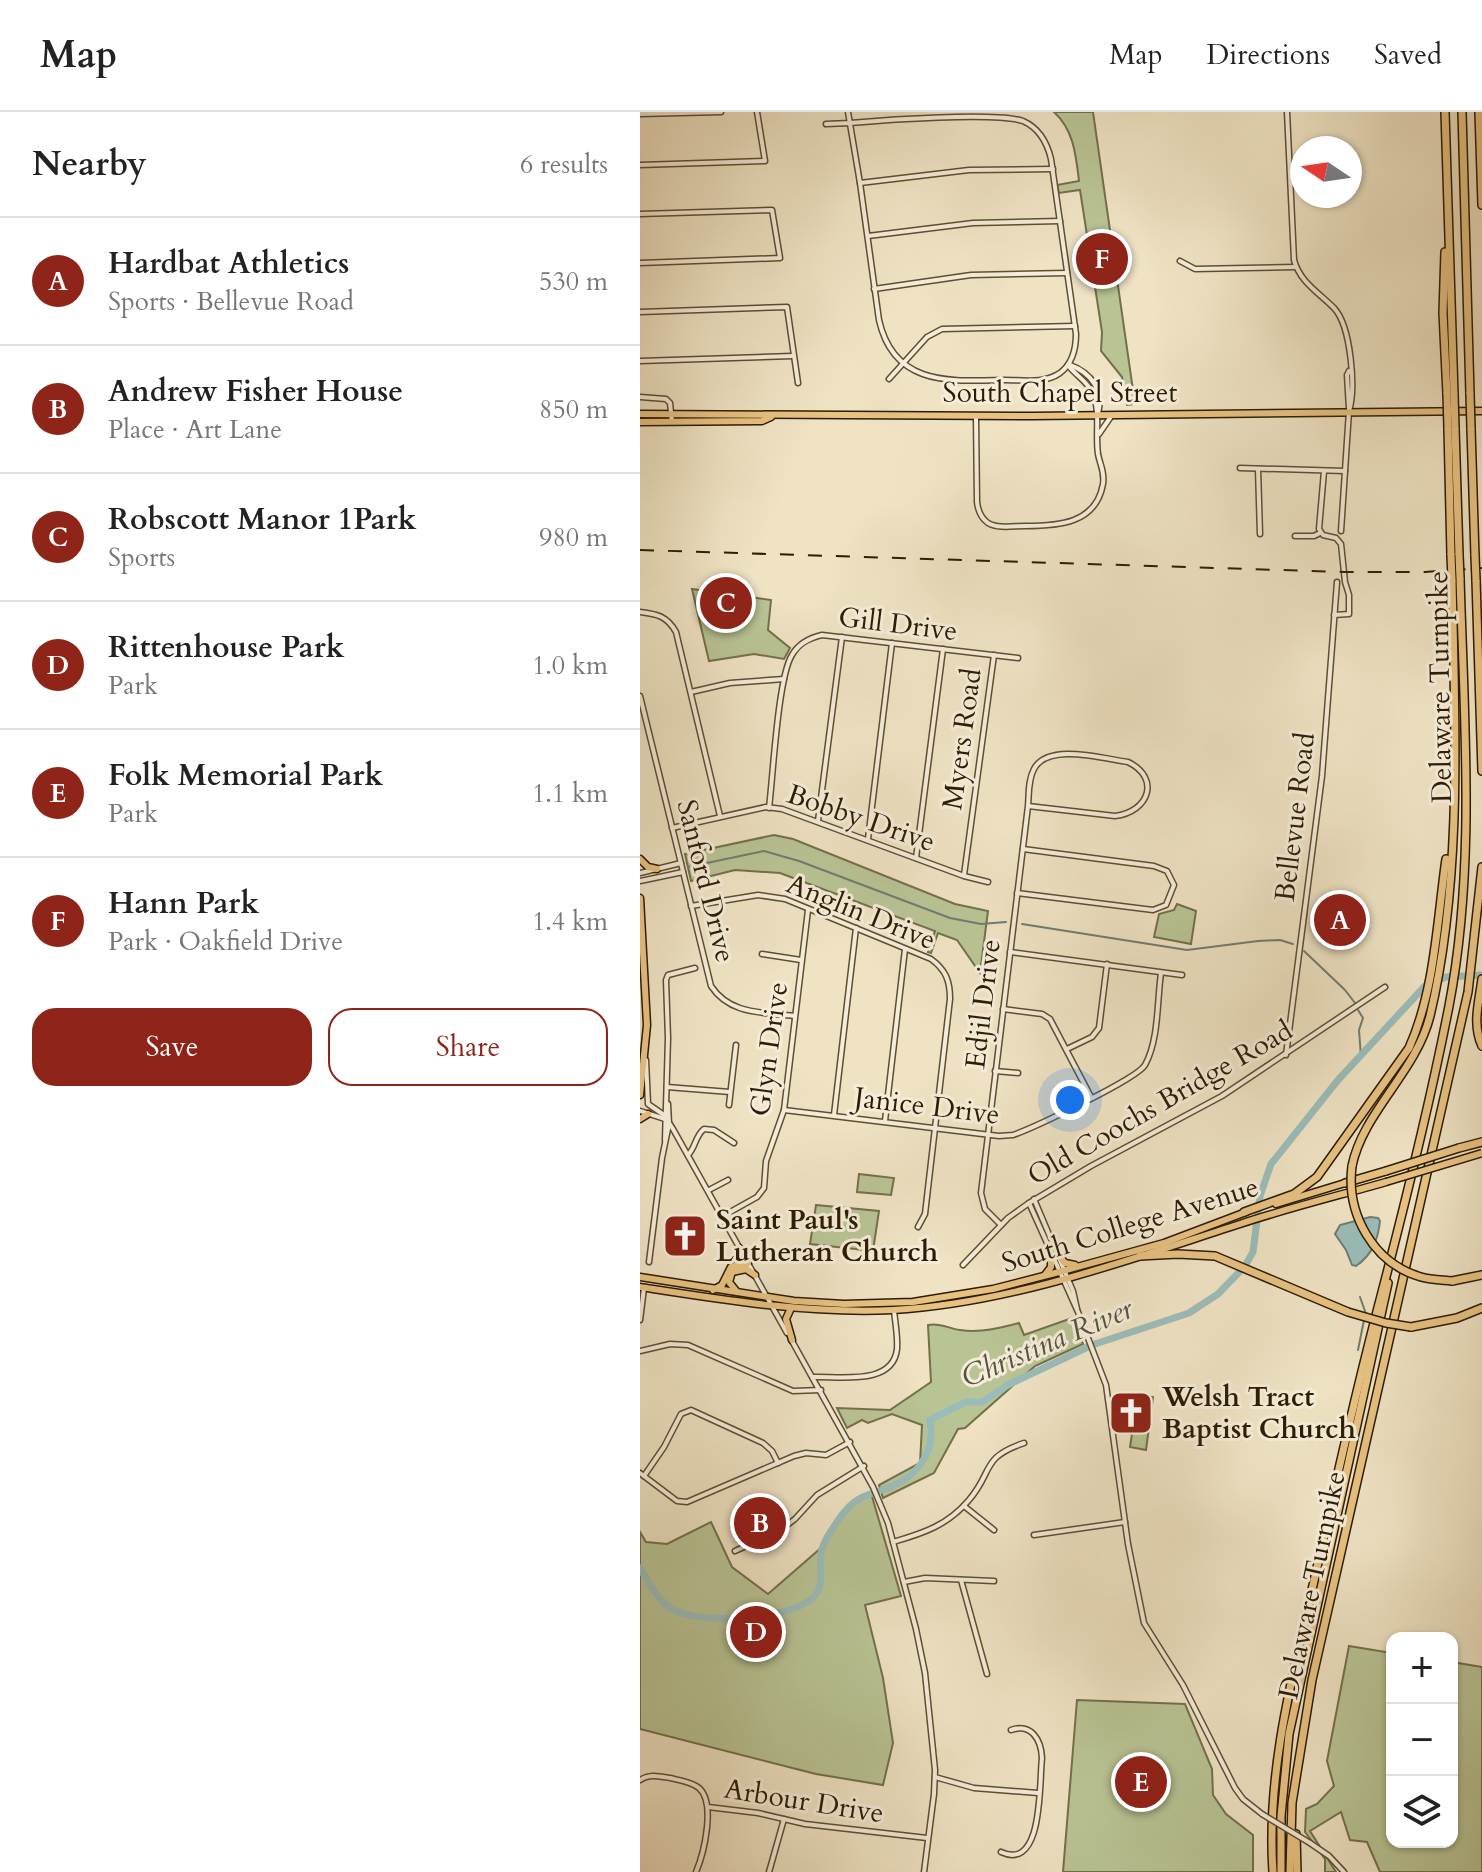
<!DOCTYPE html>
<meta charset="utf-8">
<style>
body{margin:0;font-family:Cardo,serif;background:#f2f2f2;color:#222}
.controls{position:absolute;right:24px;bottom:24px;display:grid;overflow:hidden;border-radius:16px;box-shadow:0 2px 6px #0004}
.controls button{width:72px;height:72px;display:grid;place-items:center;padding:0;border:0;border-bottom:2px solid #e0e0e0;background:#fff;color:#222;font:40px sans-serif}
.compass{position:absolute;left:650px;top:24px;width:72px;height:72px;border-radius:50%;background:#fff;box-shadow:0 2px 6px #0004;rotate:283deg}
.you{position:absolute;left:430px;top:988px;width:28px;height:28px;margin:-20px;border:6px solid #fff;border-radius:50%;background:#1a73e8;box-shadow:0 0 0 12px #1a73e833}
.badge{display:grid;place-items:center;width:52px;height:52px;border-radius:50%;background:#8f2418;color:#fff;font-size:26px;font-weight:700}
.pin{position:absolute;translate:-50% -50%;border:4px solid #fff;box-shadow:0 2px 8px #0006}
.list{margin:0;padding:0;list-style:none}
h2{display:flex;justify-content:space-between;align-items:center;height:104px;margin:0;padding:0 32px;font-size:34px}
h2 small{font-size:26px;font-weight:400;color:#767676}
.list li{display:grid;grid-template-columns:52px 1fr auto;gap:24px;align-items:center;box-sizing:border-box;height:128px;padding:0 32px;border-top:2px solid #e0e0e0}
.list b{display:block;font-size:30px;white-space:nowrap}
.list p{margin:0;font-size:26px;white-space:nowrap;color:#767676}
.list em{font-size:26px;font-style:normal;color:#767676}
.actions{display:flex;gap:16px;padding:24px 32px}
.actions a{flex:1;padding:18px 0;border:2px solid #8f2418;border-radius:24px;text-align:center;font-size:28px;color:#8f2418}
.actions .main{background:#8f2418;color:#fff}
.icon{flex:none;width:44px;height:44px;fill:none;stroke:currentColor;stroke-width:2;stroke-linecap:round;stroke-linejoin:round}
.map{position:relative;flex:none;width:842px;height:1760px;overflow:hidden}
header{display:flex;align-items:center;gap:48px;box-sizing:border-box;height:112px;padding:0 40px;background:#fff;border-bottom:2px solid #e0e0e0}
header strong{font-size:38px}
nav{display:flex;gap:44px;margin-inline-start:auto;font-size:28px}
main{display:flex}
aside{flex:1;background:#fff}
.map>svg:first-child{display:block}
</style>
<header>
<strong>Map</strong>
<nav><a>Map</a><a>Directions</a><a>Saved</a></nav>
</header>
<main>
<aside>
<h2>Nearby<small>6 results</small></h2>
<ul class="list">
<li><span class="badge">A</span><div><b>Hardbat Athletics</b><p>Sports · Bellevue Road</p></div><em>530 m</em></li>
<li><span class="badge">B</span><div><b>Andrew Fisher House</b><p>Place · Art Lane</p></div><em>850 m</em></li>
<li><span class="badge">C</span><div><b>Robscott Manor 1Park</b><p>Sports</p></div><em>980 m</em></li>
<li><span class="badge">D</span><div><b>Rittenhouse Park</b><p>Park</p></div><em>1.0 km</em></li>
<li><span class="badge">E</span><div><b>Folk Memorial Park</b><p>Park</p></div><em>1.1 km</em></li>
<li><span class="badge">F</span><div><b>Hann Park</b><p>Park · Oakfield Drive</p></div><em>1.4 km</em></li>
</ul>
<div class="actions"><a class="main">Save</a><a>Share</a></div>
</aside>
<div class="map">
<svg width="842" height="1760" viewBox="0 0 842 1760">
<rect width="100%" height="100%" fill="#efe3c4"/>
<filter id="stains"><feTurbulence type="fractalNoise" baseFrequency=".0025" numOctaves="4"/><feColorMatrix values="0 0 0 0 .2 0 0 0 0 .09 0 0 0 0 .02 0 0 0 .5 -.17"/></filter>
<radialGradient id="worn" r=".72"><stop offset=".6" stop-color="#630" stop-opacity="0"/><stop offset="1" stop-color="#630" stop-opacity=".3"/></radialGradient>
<g fill="#b9c495" stroke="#73704c" stroke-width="2">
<path d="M414 0H453L495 292 487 293 482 265 461 239 462 220 440 78 419 81 417 73 439 69C436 44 434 18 414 0Z"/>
<path d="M52 477 131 488 128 518 150 536 144 547 114 542 69 549Z"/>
<path d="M134 723 153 727 315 792 348 799 340 861 317 828 298 821 291 841 288 840 295 819 140 761 95 758 51 769 45 742Z"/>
<path d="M537 792 556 799 551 832 514 825 519 802 534 798Z"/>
<path d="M219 1062 254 1066 251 1083 217 1080Z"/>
<path d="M176 1093 239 1099 233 1139 170 1132Z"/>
<path d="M432 1206 443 1232 395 1254 325 1316 318 1317 294 1361 243 1386 239 1373 280 1351 282 1313 252 1302 228 1311 222 1308 207 1316 197 1296 250 1298 291 1270 288 1213C300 1210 309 1217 320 1218 341 1221 360 1216 379 1211L384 1223Z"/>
<path d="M483 1281 513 1285 506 1338 490 1335 492 1322 479 1319Z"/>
<path d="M231 1381 261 1484 225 1493 243 1566 253 1631 243 1673 176 1662 0 1617V1420L6 1430 27 1432 71 1410 92 1455 128 1482 182 1435 209 1394Z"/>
<path d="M709 1534 752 1541V1730H812V1550L842 1555V1760H740L727 1730 710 1728 701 1700 670 1719 696 1760H685V1747L665 1720 666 1697 677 1692 694 1674 687 1649Z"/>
<path d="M437 1588 545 1592 572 1657 573 1683 586 1702 613 1723V1760H423Z"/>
</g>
<path fill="#9bbdb9" stroke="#6f7d71" stroke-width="2" d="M730 1105 738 1106 740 1109C738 1128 732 1143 716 1154L712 1153 706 1138 695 1122 700 1113Z"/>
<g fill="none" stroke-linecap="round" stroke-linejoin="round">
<g stroke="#6f7d71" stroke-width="2">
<path d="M48 755 124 739 159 749 310 806 341 812 366 810"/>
<path d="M382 812 547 838 618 829 640 828 653 832"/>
<path d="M664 839 705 878 715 891"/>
<path d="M718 898 723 906 719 918 721 945"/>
<path d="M720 1185 726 1202"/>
<path d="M718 1238 724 1208"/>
</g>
<path stroke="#9bbdb9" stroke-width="7" d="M0 1456C9 1471 18 1490 34 1498 60 1513 163 1509 178 1479 184 1467 178 1450 182 1437 184 1428 201 1403 208 1396 217 1385 233 1381 245 1377 277 1366 296 1341 290 1308L326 1290H342L368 1273 452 1233 549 1201 578 1182 605 1154 613 1140 620 1084 631 1052 698 968 785 874 806 865 842 863"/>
<g stroke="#5e4e34" stroke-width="7">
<g id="minor">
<path d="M647 0 654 148C660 170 678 180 694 196 711 214 716 276 709 299L701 419"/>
<path d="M0 2 81 0"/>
<path d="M186 12 210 11C245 8 354 0 383 9 399 16 407 30 411 47L436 222C436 236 432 252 420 261 404 272 383 268 365 268 311 269 254 275 239 208L220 71C216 48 212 24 208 0"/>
<path d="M0 53 125 49 117 0"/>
<path d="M220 71 329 58 413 57"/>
<path d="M0 102 132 98 140 146 0 151"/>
<path d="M228 124 333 111 420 109"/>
<path d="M540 149 555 157 656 155"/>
<path d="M234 177 331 163 427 161"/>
<path d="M0 200 147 195 158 271"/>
<path d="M0 249 153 244"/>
<path d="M430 253C452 261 464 279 458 302"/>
<path d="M249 267 287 225 302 217 435 214"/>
<path d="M0 285 26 287 30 291 32 310"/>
<path d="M709 297 707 263 709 259"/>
<path d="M336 305 337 390C338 399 341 406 348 411 358 417 374 414 385 414 418 414 456 412 463 372 465 360 460 353 458 342 455 321 461 299 452 280 447 269 435 263 428 253"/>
<path d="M459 322 472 303"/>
<path d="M600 356 705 359"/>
<path d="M618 357 620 422"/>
<path d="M684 359 679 417 683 423 696 426 701 432 705 470 709 483V502L694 503"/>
<path d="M655 424H674L680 421"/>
<path d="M0 500C17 502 27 504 36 520L80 704"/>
<path d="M51 580 90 571 144 567"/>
<path d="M0 584 71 874C90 903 123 900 154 904"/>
<path d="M129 696C133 664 138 565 152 543 159 531 169 526 182 523L378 546"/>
<path d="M178 709 202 525"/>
<path d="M32 716 126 695 142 697 324 764 348 770"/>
<path d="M228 727 252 531"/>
<path d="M276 746 303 537"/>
<path d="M0 761 41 751"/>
<path d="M324 763 354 543"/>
<path d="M0 769 43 760"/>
<path d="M377 781 513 798 526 793 534 773 527 759 514 754 383 737"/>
<path d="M51 794 118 783 145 787 291 847C306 858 310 869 310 887L285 1102 278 1115"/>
<path d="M370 840 542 863"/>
<path d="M122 842 161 848"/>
<path d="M363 897 402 902 410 907 451 985"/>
<path d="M427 937 452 925 459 916 467 852"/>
<path d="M646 943 682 664 697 470"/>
<path d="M6 948 8 992 24 1003 33 1017 147 1221"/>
<path d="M355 959 378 961"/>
<path d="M27 975 90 980"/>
<path d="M89 993 96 933"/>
<path d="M144 998 359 1024 373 1023C393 1016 497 967 505 953 519 928 517 889 521 861"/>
<path d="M0 999 25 1007"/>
<path d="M194 1003 216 816"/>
<path d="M245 1009 265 837"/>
<path d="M25 1028 28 926 26 868 28 863 55 856"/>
<path d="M48 1043C56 1035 55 1024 64 1017L74 1018 94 1031"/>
<path d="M69 1078 88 1068"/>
<path d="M394 1087 433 1179 437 1197"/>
<path d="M389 1091 438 1200 466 1273 488 1432 504 1511 543 1573 595 1676 603 1687 622 1702"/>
<path d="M83 1104 117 1085 124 1076 126 1049 144 998 168 798"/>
<path d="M361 1113 345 1097 341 1081 388 694 475 704C509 700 521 666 488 650 464 647 408 630 394 657 388 668 389 682 388 694"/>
<path d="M9 1150 22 1046 29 1012 28 992"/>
<path d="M323 1153 368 1106 389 1091 451 1054 582 984 745 875"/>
<path d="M0 1208 4 1176"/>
<path d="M152 1229 233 1375 248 1411 276 1517 285 1561 295 1658 294 1682 284 1760"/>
<path d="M0 1239 30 1232 48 1233 153 1279 181 1278"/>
<path d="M173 1265C200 1264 253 1274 257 1237 258 1224 255 1210 254 1198"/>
<path d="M0 1361 37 1389 47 1390 154 1344 166 1341 186 1343 210 1330"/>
<path d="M4 1364 24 1335 41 1302 51 1298 123 1331 132 1339 138 1351"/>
<path d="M324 1394 354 1418"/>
<path d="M394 1423 485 1410"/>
<path d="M253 1430C284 1421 308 1413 329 1388 354 1359 340 1346 384 1331"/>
<path d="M95 1439 139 1419 155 1407 177 1383 224 1354"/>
<path d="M321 1468 347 1562"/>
<path d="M264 1470 285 1466 354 1469"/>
<path d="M295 1665 334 1676 398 1681"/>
<path d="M0 1668C9 1662 18 1664 30 1666 39 1668 52 1670 59 1676 76 1691 64 1741 56 1760"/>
<path d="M68 1695 118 1701 165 1712 287 1726"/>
<path d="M670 1731 689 1744 704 1760"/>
<path d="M361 1740C404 1760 399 1670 402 1646 401 1627 391 1611 371 1618"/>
<path d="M129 1760 144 1707"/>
</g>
</g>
<g stroke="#2d1c04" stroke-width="9">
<g id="major">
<path d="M0 302 393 304 842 299"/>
<path d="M0 310 122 309 131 305"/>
<path d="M0 747 8 755 17 757"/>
<path d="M0 786 7 913 0 983"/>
<path d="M0 1007 8 1002"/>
<path d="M636 1092 705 1071"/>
<path d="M416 1140 425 1151 435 1153"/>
<path d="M97 1152 100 1147 99 1136"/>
<path d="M405 1163 411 1155V1140"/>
<path d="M0 1165 154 1189 204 1192 273 1190 353 1177 419 1160 524 1131 606 1100"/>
<path d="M0 1175C84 1188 168 1202 253 1198 372 1191 488 1148 600 1112 648 1096 697 1084 746 1070"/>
<path d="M73 1178 82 1173 91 1155 108 1151"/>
<path d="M97 1180 89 1170 92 1160 106 1157 115 1163"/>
<path d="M151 1196 146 1207 152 1228"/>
</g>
</g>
<g stroke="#2d1c04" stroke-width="10">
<g id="highway">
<path d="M805 0 814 282"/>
<path d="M822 0 830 282"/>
<path d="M839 0 842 93"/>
<path d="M805 140 803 201 807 282"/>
<path d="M808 316 811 443"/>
<path d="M815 316 819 443"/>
<path d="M831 316 835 444"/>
<path d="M836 468 842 659"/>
<path d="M842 867C839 890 832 912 842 934"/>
<path d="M819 1036 842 1030"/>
<path d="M712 1054C723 1000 776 960 790 904 823 766 815 609 812 468"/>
<path d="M705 1071 746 1059"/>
<path d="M604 1100 654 1082 677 1065 769 936C795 878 797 809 806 747"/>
<path d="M500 1144 538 1142 575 1144 708 1200"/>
<path d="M812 1169 842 1163"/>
<path d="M771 1215 817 1206 842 1196"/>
<path d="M656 1722 657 1760"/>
<path d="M633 1760C626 1659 654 1558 676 1460 696 1368 717 1275 741 1184 766 1088 790 991 809 894 836 754 824 608 820 466"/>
<path d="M641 1760V1704L649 1622 748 1171"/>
<path d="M650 1760 652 1691 672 1568 828 880 842 755"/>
</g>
</g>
<use href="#minor" stroke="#f5edd9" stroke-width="4"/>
<use href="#major" stroke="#e8c282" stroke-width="6"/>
<use href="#highway" stroke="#e8c282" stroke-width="7"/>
<path stroke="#2d1c04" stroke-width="2" stroke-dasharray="14 14" stroke-linecap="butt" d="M0 438 704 460H785L842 456"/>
<g stroke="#5e4e34" stroke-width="7" stroke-linecap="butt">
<path id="minor-bridge" d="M622 1702 670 1731"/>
</g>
<g stroke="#2d1c04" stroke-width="9" stroke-linecap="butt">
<path id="major-bridge" d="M746 1070 842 1041"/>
</g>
<g stroke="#2d1c04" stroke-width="10" stroke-linecap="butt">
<g id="highway-bridge">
<path d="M807 282 808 316"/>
<path d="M814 282 815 316"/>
<path d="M830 282 831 316"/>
<path d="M811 443 812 468"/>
<path d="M819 443 820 466"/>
<path d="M835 444 836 468"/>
<path d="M712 1054C706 1102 733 1151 781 1165 791 1168 803 1168 812 1169"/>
<path d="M746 1059 819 1036"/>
<path d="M708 1200 746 1211 771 1215"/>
</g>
</g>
<use href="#minor-bridge" stroke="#f5edd9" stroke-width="4"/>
<use href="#major-bridge" stroke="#e8c282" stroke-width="6"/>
<use href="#highway-bridge" stroke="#e8c282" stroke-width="7"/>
</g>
<defs>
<g id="church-square" transform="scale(2.3)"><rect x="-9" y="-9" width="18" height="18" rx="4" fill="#8f2418" stroke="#f5edd9"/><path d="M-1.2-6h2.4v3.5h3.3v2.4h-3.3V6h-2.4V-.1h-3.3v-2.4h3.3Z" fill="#fff"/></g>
</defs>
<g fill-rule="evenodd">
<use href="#church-square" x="45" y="1124"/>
<use href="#church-square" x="491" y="1301"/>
</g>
<g text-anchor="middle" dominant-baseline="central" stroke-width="6" stroke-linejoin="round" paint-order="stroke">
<g font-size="28" fill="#2d1c04" stroke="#f5edd9">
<text x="420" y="281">South Chapel Street</text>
<text transform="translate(258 512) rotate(7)">Gill Drive</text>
<text transform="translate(800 575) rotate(-91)">Delaware Turnpike</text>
<text transform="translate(322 627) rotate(-82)">Myers Road</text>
<text transform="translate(655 705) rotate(-83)">Bellevue Road</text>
<text transform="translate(221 706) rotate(19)">Bobby Drive</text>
<text transform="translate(66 769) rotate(76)">Sanford Drive</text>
<text transform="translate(221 800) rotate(22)">Anglin Drive</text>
<text transform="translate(343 892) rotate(-83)">Edjil Drive</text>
<text transform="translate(129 937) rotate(-82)">Glyn Drive</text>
<text transform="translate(520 991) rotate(-30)">Old Coochs Bridge Road</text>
<text transform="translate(287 994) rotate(7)">Janice Drive</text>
<text transform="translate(490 1113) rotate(-17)">South College Avenue</text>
<text transform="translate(672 1473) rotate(-78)">Delaware Turnpike</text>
<text transform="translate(164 1689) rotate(9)">Arbour Drive</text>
</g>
<g font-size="28" font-weight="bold" fill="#2d1c04" stroke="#f5edd9" text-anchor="start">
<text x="76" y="1108">Saint Paul's<tspan x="76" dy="32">Lutheran Church</tspan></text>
<text x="522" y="1285">Welsh Tract<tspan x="522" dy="32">Baptist Church</tspan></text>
</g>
<g font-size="30" font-style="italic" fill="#545443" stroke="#f5edd9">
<text transform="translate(407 1231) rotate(-23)">Christina River</text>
</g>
</g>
<rect width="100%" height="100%" filter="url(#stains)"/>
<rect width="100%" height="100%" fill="url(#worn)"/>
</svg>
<div class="controls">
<button>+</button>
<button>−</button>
<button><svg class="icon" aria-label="layers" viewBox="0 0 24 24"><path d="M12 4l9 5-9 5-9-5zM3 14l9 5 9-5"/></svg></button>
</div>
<svg class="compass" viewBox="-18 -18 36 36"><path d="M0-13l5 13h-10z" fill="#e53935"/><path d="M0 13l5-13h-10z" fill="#767676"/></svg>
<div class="you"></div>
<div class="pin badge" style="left:700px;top:808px">A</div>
<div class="pin badge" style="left:120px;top:1411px">B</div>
<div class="pin badge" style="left:86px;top:491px">C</div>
<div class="pin badge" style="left:116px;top:1520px">D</div>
<div class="pin badge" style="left:501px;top:1670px">E</div>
<div class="pin badge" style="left:462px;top:147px">F</div>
</div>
</main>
